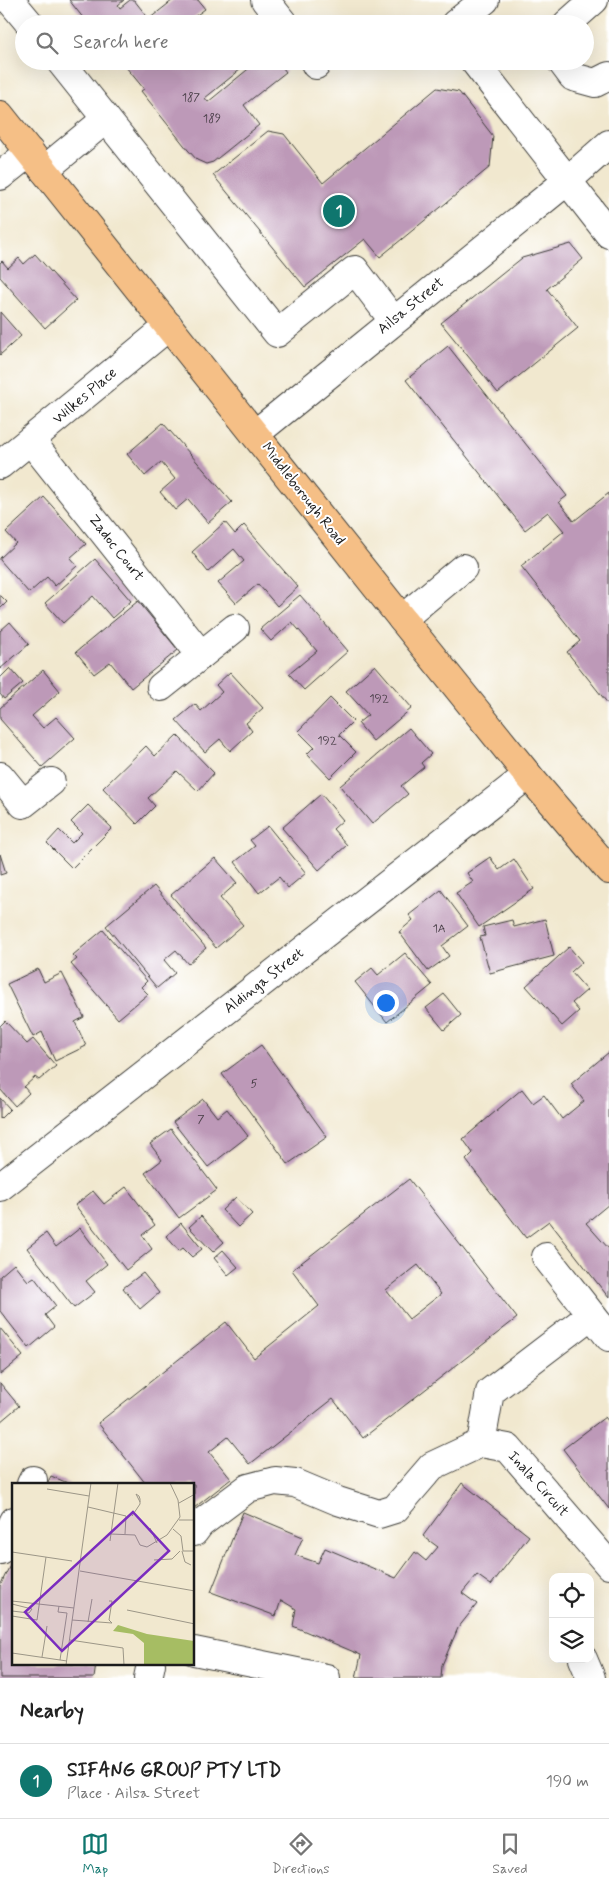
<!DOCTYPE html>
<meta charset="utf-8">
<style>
body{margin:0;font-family:Mynerve,sans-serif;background:#f2f2f2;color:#222}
.controls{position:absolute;right:15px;bottom:15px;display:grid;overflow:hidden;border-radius:10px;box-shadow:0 5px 20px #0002}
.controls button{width:45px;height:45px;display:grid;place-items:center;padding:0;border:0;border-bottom:1px solid #e0e0e0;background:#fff;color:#222;font:25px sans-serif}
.you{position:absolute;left:385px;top:1002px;width:18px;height:18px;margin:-12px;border:4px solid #fff;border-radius:50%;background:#1a73e8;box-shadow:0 0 0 8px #1a73e833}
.badge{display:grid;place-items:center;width:32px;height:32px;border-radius:50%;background:#0f766e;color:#fff;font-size:16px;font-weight:700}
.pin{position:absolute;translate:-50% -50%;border:2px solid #fff;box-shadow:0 1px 5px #0006}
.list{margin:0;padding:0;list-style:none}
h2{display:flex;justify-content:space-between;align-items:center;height:65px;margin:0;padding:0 20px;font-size:21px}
h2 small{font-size:16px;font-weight:400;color:#767676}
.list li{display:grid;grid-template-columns:32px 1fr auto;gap:15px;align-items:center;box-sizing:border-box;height:75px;padding:0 20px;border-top:1px solid #e0e0e0}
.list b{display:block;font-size:19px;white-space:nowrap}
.list p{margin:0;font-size:16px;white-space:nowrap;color:#767676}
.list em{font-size:16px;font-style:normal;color:#767676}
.icon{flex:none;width:28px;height:28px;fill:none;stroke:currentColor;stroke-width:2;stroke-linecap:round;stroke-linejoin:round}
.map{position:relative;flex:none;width:609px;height:1678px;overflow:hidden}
.search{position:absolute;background:#fff;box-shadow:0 5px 20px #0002;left:15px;right:15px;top:15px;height:55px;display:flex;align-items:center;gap:12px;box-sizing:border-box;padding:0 18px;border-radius:28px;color:#767676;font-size:19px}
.sheet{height:140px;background:#fff}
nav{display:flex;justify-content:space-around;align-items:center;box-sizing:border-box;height:70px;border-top:1px solid #e0e0e0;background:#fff;font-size:14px;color:#767676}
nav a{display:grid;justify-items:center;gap:2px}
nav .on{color:#0f766e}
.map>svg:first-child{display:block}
</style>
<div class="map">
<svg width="609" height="1678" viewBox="0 0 609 1678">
<rect width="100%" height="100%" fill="#fff"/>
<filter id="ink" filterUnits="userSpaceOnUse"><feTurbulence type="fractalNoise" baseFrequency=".02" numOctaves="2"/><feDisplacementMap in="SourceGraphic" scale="10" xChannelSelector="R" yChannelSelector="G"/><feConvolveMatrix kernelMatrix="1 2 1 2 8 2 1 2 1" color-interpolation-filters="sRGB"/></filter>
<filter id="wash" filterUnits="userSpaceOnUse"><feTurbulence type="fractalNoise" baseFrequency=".0096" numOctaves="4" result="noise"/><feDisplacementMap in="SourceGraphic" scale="20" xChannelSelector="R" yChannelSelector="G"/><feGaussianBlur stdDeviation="1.12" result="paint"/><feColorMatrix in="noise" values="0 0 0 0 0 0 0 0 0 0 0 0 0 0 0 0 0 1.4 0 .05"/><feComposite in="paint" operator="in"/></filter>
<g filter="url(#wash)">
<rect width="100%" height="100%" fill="#f1e8cf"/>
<g id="blocks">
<g fill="#bd99b8" fill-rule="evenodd">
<path d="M69 0H124L118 5 120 8 130 0H134L149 19 173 0H198L205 9 190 20 193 24H88Z"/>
<path d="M121 61H233L241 69 205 98 208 102 258 61H278L286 72 244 105 259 125 213 162 206 164 197 160 188 150 141 91 144 89Z"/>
<path d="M437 88 459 92 493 136 490 167 380 257 365 239 305 287 213 175 268 131 284 134 323 183Z"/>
<path d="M571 244 583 259 547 289 578 328 498 393 441 323 522 258Z"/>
<path d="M35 254 76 300 45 328 0 277V263L2 261 8 268 19 258 24 264Z"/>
<path d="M0 312 21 336 0 355Z"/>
<path d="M448 346 567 496 559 502 574 521 609 493V705L567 652 580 641 521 566 564 531 548 512 525 530 406 380Z"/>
<path d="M163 423 232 502 208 523 188 499 175 510 160 492 175 479 161 462 145 476 127 454Z"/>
<path d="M44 497 86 544 70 558 77 566 55 586 47 577 29 593 0 560V558L16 543 6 532Z"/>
<path d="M225 522 235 534 244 525 298 587 277 606 258 584 236 603 218 583 244 561 234 549 208 572 192 552Z"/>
<path d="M95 559 131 601 112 618 93 596 63 623 45 603Z"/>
<path d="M0 595 7 602 0 609Z"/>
<path d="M300 595 348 651 304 690 289 674 317 651 292 622 271 641 260 629Z"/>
<path d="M138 601 178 650 131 688 110 662 94 674 76 652Z"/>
<path d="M10 622 29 644 0 669V631Z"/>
<path d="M375 665 412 708 373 741 358 723 368 715 346 691Z"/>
<path d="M10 668 23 683 4 699 0 694V678Z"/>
<path d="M43 670 60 691 32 716 43 728 56 717 75 738 42 767 0 719V708Z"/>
<path d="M230 672 263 708 246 723 252 731 230 751 220 739 205 752 176 720 195 704 201 711 222 692 216 685Z"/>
<path d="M330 698 353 721 339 735 356 752 330 778 307 754 314 747 298 731Z"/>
<path d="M409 728 431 754 421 763 424 767 401 786 408 794 372 824 340 786Z"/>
<path d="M177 735 214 773 198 791 177 771 148 798 155 806 137 824 103 788 146 746 155 756Z"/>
<path d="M321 794 343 820 333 829 347 845 319 870 282 828Z"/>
<path d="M88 805 112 828 72 868 47 843 59 830 72 843 82 833 71 822Z"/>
<path d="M268 826 306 873 288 888 279 877 259 893 235 862 255 846 250 840Z"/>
<path d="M0 854 6 873 0 875Z"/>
<path d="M490 857 499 870 514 859 534 889 479 927 456 893 473 882 467 873Z"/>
<path d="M215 858 237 883 220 898 243 925 216 948 171 895Z"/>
<path d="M154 886 206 948 188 964 176 950 164 960 175 973 157 988 106 926Z"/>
<path d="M441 890 468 926 442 946 449 956 428 971 399 932 413 920 409 915Z"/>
<path d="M545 919 554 956 490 973 480 937 485 936 483 927 512 920 514 927Z"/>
<path d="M103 930 147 981 141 987 148 994 118 1019 71 964 77 959 73 955Z"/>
<path d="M569 947 582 962 571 972 587 990 572 1003 579 1011 562 1026 526 986Z"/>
<path d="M405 953 432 985 387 1022 355 982 372 968 378 975Z"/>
<path d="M38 969 44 982 62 973 84 1017 75 1022 86 1046 55 1061 42 1032 33 1037 7 984Z"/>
<path d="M444 994 461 1015 444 1030 426 1008Z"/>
<path d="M5 1021 27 1044 33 1039 56 1066 39 1080 35 1077 24 1087 29 1093 15 1106 0 1089V1026Z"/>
<path d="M261 1045 327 1137 288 1164 222 1074Z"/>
<path d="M609 1052V1204L586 1223 609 1249V1298L549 1221 526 1238 466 1160 473 1153 463 1139 522 1089 533 1103 544 1095 562 1119 584 1101 571 1084Z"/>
<path d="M0 1098 10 1109 0 1119Z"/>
<path d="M203 1099 217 1117 227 1109 248 1136 208 1167 173 1122Z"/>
<path d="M171 1129 217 1190 179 1218 145 1173 162 1160 150 1144Z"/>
<path d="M409 1179 517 1318 363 1438 333 1399 250 1464 228 1437 209 1452 231 1479 194 1508V1484H146L98 1423 226 1322 254 1358 319 1306 292 1270ZM418 1265 441 1294 409 1319 386 1290Z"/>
<path d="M126 1187 155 1225 142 1235 152 1249 126 1270 75 1205 93 1191 104 1204Z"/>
<path d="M236 1197 252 1214 238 1227 222 1210Z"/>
<path d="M201 1216 224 1242 213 1252 189 1227Z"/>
<path d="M181 1223 202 1249 192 1257 183 1248 179 1251 166 1236Z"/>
<path d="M80 1228 107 1264 86 1281 95 1292 74 1308 27 1248 46 1233 56 1247Z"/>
<path d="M223 1250 238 1267 228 1275 214 1258Z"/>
<path d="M14 1264 28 1281 34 1277 56 1306 45 1315 54 1327 29 1348 0 1311V1276Z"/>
<path d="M143 1273 159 1293 140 1309 123 1288Z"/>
<path d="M0 1328 23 1356 0 1375Z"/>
<path d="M0 1383 19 1406 0 1422Z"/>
<path d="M605 1417 609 1422V1509L563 1449Z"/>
<path d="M51 1476 70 1484H47Z"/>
<path d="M462 1483 529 1536 491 1585 477 1575 462 1593 477 1604 458 1628 442 1665 441 1678H356L361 1655 293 1626 296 1609 281 1600 276 1616 211 1592 243 1512 303 1537 295 1555 318 1563 325 1548 396 1578 415 1552 426 1561 438 1547 423 1536Z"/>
<path d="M14 1557V1664H96L94 1678H0V1586Z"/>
</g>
</g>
</g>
<g filter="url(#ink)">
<use href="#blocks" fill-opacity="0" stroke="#3c3b37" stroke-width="1"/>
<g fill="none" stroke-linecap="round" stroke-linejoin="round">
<g stroke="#3c3b37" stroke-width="30">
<g id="minor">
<path d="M10 0 30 24"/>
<path d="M265 0 284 24"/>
<path d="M455 24 485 0"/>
<path d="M567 24 594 0"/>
<path d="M60 61 277 333 355 270 393 320"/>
<path d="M314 61 316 65"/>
<path d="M474 61 609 234"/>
<path d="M561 61 573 77 595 83 609 76"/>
<path d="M44 170 106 119"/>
<path d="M0 176 30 152"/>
<path d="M255 434 567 181 609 144"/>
<path d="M31 441 201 655"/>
<path d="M0 465 169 326"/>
<path d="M402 619 463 568"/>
<path d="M161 687 235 628"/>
<path d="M0 776 23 804 51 782"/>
<path d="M0 1187 528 775"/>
<path d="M546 1257 609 1337"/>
<path d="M481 1443 490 1392 591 1315"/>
<path d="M31 1484 33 1480"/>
<path d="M194 1532 200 1524 248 1488 275 1481 295 1483 338 1501 379 1514 395 1509 432 1466 481 1443 508 1448 609 1565"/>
<path d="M0 1550 14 1521"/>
<path d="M194 1651 326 1678"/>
<path d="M583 1659 591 1678"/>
<path d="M148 1678 151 1664"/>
</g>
</g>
<g stroke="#3c3b37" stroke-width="30">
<path id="major" d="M0 115 402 619 528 775 609 870"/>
</g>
<use href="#minor" stroke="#fff" stroke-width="28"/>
<use href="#major" stroke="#f5bf86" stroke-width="28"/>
</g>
</g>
<g text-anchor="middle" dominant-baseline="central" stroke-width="4" stroke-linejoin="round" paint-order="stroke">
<g font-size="12" fill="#443b43">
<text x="191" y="98">187</text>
<text x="212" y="119">189</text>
<text x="379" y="699">192</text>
<text x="327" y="741">192</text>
<text x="439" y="929">1A</text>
<text x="254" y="1084">5</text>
<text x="201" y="1120">7</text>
</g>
<g font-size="15" fill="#1c1c1c" stroke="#fff">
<text transform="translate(411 306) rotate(-39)">Ailsa Street</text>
<text transform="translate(85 396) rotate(-40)">Wilkes Place</text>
<text transform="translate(303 494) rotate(52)">Middleborough Road</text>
<text transform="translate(116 548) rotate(52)">Zadoc Court</text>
<text transform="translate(264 981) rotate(-38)">Aldinga Street</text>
<text transform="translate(538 1484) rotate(48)">Inala Circuit</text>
</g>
</g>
<g transform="translate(12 1483)">
<rect width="182" height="182" fill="#f1e8cf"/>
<path d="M106 142 135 151 182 158V182H132V160L121 151 101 148Z" fill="#a6bd63"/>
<path fill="none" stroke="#9c9687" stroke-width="1" d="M35 6 77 13M167 20 183 11M76 24 114 33 113 51M120 33 128 21V16L127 13 124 11 128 19M167 37H183M138 45 145 60M161 46 169 53 171 68H183M99 51 123 52 128 62 135 64 155 52 168 34 166 17 158 0M98 58 106 0M170 68 173 79 179 82M0 69 60 78M142 77 160 76 168 68M68 88 183 108M0 118 62 125M0 121 20 126 17 130 0 128M47 123 46 129 55 130 48 177M115 127 183 141M0 133 25 137 34 74M60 137 100 140 97 137 100 118H97M76 139 80 116M58 157 111 165 112 182M0 170 55 178M30 174 35 143M54 182 79 0"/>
<path fill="#7b2cbf" fill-opacity="0.15" stroke="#7b2cbf" stroke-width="2.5" d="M121 29 157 68 50 168 13 129Z"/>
<rect width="182" height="182" fill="none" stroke="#1c1c1c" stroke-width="2.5"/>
</g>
</svg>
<div class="controls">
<button><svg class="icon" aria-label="locate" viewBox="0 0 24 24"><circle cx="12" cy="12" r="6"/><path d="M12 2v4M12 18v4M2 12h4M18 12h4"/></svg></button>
<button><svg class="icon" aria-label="layers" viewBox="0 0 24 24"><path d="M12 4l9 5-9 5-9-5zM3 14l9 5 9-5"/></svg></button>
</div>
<div class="you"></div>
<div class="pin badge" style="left:339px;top:211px">1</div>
<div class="search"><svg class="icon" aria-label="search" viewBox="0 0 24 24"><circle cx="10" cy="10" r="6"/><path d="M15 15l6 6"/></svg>Search here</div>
</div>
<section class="sheet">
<h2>Nearby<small></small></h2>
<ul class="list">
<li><span class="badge">1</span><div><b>SIFANG GROUP PTY LTD</b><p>Place · Ailsa Street</p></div><em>190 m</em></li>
</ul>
</section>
<nav>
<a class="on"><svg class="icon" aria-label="map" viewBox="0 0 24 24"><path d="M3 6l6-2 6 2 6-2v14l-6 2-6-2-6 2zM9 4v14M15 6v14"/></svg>Map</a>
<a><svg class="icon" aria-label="directions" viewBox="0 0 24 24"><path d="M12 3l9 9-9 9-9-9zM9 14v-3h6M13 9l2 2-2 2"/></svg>Directions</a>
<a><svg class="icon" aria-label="saved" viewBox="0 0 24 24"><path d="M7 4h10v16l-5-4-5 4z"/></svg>Saved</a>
</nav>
